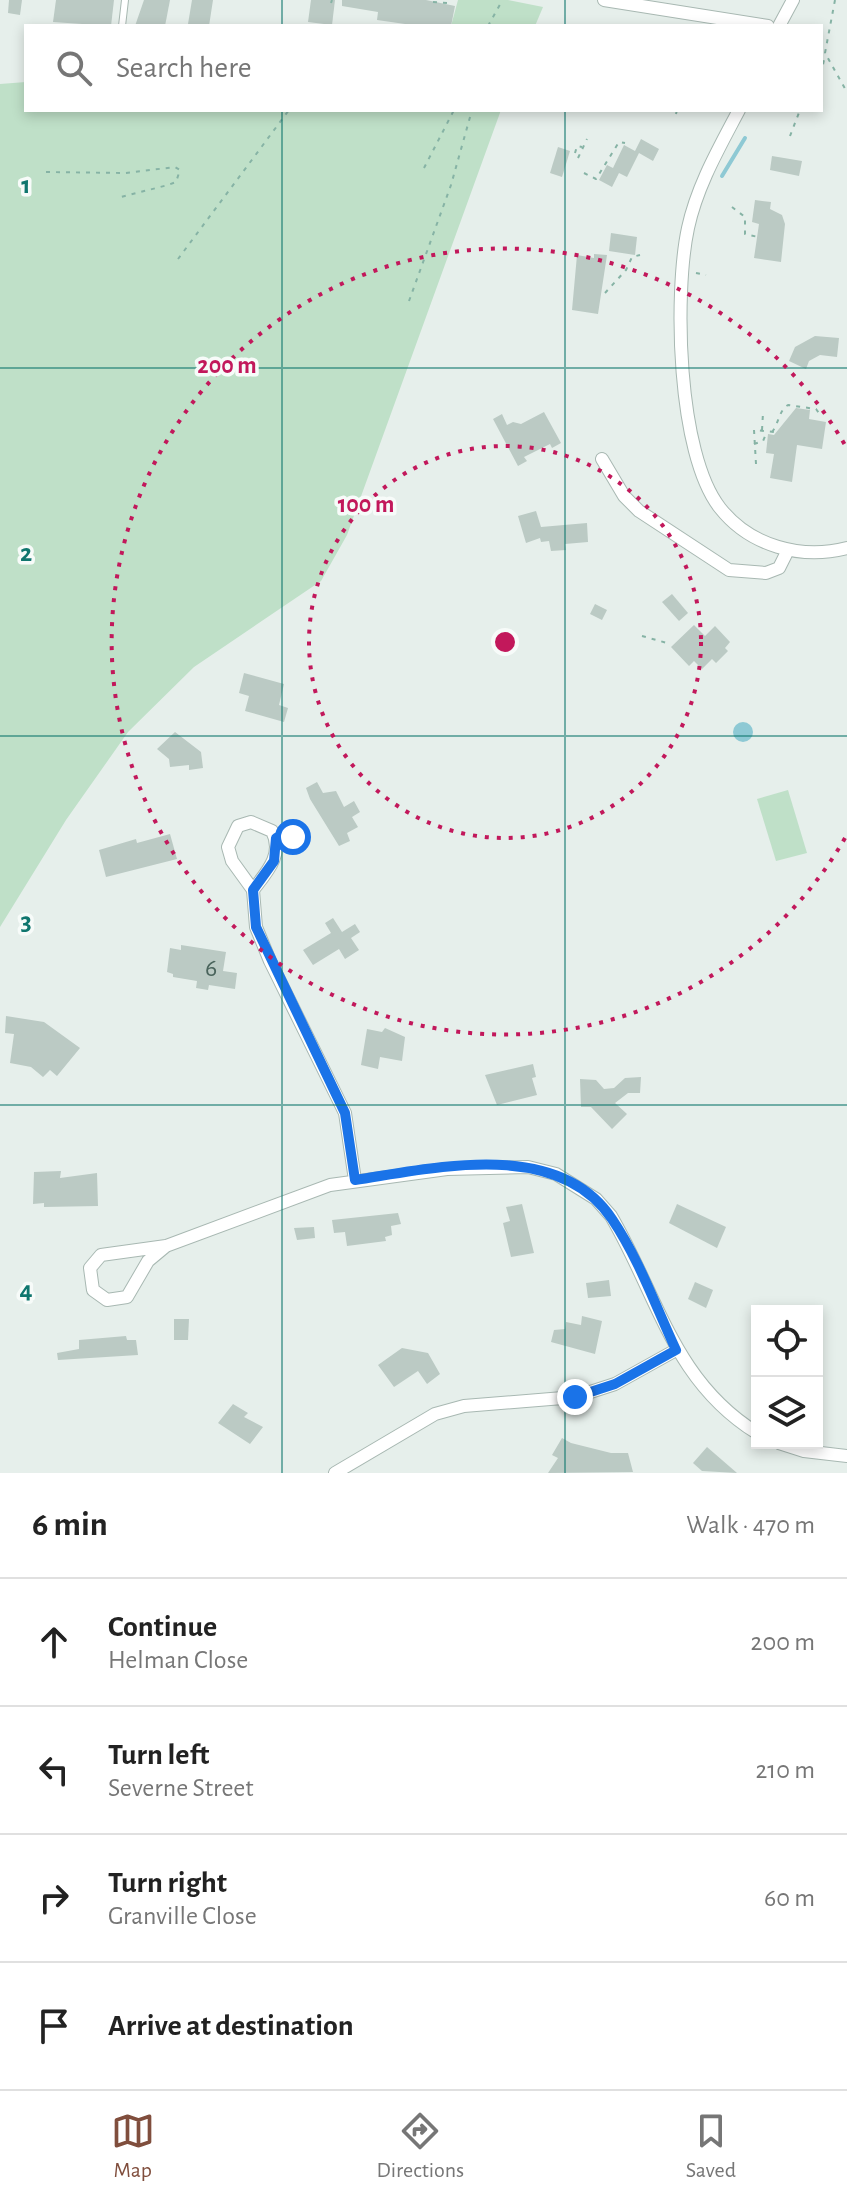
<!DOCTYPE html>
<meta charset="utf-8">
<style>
body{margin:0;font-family:"Alegreya Sans",sans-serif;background:#f2f2f2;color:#222}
.controls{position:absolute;right:24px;bottom:24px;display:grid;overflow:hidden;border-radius:0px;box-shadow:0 4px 12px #0003}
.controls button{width:72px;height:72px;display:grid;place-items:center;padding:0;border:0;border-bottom:2px solid #e0e0e0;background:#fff;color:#222;font:40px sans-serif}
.stop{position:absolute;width:24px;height:24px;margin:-18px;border:6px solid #1a73e8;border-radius:50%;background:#fff}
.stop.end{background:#1a73e8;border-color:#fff;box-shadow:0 2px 8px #0008}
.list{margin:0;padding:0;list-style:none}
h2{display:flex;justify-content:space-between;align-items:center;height:104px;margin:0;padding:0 32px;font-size:34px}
h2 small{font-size:26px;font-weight:400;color:#767676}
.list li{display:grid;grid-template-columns:52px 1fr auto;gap:24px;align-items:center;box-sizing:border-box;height:128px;padding:0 32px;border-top:2px solid #e0e0e0}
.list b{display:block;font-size:30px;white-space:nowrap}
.list p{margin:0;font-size:26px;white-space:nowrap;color:#767676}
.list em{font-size:26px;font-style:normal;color:#767676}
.icon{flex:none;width:44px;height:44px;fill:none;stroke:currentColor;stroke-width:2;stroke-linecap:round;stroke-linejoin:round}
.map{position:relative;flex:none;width:847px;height:1473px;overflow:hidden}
.search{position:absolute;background:#fff;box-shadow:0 4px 12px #0003;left:24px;right:24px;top:24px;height:88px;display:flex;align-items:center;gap:20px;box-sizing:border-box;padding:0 28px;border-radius:0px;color:#767676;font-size:30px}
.sheet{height:616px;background:#fff}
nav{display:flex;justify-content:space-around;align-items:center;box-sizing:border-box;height:112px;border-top:2px solid #e0e0e0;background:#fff;font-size:22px;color:#767676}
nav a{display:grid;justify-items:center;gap:4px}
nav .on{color:#804e3d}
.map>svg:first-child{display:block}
</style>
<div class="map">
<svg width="847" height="1473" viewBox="0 0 847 1473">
<rect width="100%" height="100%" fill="#e6efeb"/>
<g fill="#bfe0c8">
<path d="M458 0H508L543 7 535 26H451Z"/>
<path d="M26 82V110H501L347 535 321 581 194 667 128 732 66 820 0 927V84Z"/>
<path d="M788 790 807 853 776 861 757 799Z"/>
</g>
<circle fill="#8ec9d4" cx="743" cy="732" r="10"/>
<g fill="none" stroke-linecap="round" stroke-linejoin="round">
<path stroke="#8ec9d4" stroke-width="4" d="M722 176 745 138"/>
</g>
<g fill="#bbcac4">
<path d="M9 0H22L20 15 8 13Z"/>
<path d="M56 0H114L111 26 53 22Z"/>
<path d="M144 0H170L165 26H135Z"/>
<path d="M192 0H213L209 26 188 24Z"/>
<path d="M311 0H335L332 25 308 22Z"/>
<path d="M342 0H426L455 6 451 26H419L377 20 378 12 342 6Z"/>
<path d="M641 139 659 149 653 161 639 153 627 177 619 173 612 187 599 180 607 165 613 168 624 145 635 151Z"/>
<path d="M558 147 570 151 562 177 550 173Z"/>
<path d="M772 156 802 161 799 176 770 170Z"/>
<path d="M755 200 771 202 770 209 782 215 785 224 781 262 754 258 759 224 752 222Z"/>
<path d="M611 233 637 237 635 255 609 251Z"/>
<path d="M594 254 607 255 598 314 572 310 577 255 594 258Z"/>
<path d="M815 336 839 338 837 357 820 355 809 361 806 369 789 361 795 347Z"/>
<path d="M796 408 810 410 809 419 826 422 822 449 797 445 792 482 770 478 774 454 766 453 768 434 774 435Z"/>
<path d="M544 412 561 443 552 448 550 444 524 457 527 461 518 466 493 419 502 414 507 425 513 422 521 424Z"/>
<path d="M536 511 541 527 587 523 588 542 565 544 566 550 551 551 549 541 541 542 540 538 526 543 518 516Z"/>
<path d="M672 594 688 613 679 621 662 602Z"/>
<path d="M595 604 607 610 602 620 590 614Z"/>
<path d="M694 625 705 636 715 626 730 642 725 648 728 651 716 663 712 659 702 669 694 661 689 666 671 647Z"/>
<path d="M244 673 284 684 279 705 288 708 284 722 245 711 249 696 239 693Z"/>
<path d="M175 732 201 752 203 768 189 770V765L170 767 169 759 157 749Z"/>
<path d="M317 782 323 793 336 791 344 807 354 801 360 812 352 817 358 827 347 833 350 841 339 846 310 799 306 788Z"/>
<path d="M170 834 177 859 106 877 99 850 136 839 137 843Z"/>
<path d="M333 918 342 932 355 924 360 932 351 938 359 950 345 959 339 949 313 965 303 950 331 933 325 923Z"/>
<path d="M181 945 226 952 223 971 237 973 235 989 209 985 208 990 196 988 197 981 173 977V974L167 972 170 948 181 950Z"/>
<path d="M6 1016 44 1022 80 1048 57 1076 50 1070 43 1077 31 1067 10 1063 14 1034 5 1033Z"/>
<path d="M385 1028 405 1037 402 1061 380 1057 378 1069 361 1065 367 1029 382 1032Z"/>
<path d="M533 1064 536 1077 532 1078 537 1095 497 1105 485 1075Z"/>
<path d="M641 1077 640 1093H628L615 1103 627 1114 612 1129 591 1107H581L580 1079 596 1080 604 1089 614 1088 625 1078Z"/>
<path d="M61 1171 60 1178 97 1173 98 1206 44 1207V1203L33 1204 34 1172Z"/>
<path d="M522 1204 534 1253 511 1257 503 1223 510 1221 506 1207Z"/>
<path d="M677 1204 726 1227 717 1248 669 1223Z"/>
<path d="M398 1213 401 1224 391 1226 392 1235 385 1237 386 1241 347 1246 345 1232 334 1233 332 1220Z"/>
<path d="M314 1227 315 1238 297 1240 294 1228Z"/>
<path d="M609 1280 611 1296 588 1298 586 1283Z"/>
<path d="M695 1282 713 1290 706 1308 688 1299Z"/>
<path d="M582 1316 602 1321 595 1354 551 1342 554 1330 565 1329 566 1322 581 1325Z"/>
<path d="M174 1319H189L188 1340H174Z"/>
<path d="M126 1336 127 1340H136L138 1355 58 1360 57 1353 79 1349V1340Z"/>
<path d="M402 1348 428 1353 440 1374 427 1384 418 1371 394 1387 378 1365Z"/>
<path d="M233 1404 248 1413 244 1417 263 1427 250 1444 218 1423Z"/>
<path d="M562 1438 571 1443 611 1453H628L633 1472 548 1473 558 1458 552 1455Z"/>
<path d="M707 1447 737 1473 702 1471 693 1463Z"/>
</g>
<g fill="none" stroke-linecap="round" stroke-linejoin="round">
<g stroke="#a8b8b2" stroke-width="8">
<path id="service" d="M122 26 125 0"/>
</g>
<g stroke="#a8b8b2" stroke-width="14">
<g id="minor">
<path d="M604 0 768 26"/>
<path d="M779 26 793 0"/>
<path d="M739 110C719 148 697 186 688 228 674 293 677 454 720 508 750 546 801 560 847 548"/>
<path d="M602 459 624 496 639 511 729 570 766 573 779 568 788 550"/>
<path d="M251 822 272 831C284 854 267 872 253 890L232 861 228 847 238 826Z"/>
<path d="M253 890 256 927 270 961 345 1113 355 1180"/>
<path d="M166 1246 148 1261 127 1297 107 1300 93 1290 90 1268 101 1255 166 1246 330 1185 447 1169 528 1167 556 1174 596 1199 611 1216C658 1296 673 1381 757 1433"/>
<path d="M779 1443 804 1451 847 1456"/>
<path d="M335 1473 435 1414 464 1406 575 1397 615 1384 676 1350"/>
</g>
</g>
<g stroke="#86b3a5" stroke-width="2" stroke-dasharray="4 6" stroke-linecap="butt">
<path d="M835 0 825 53 847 92"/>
<path d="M433 2 447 3"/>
<path d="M331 3 332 0"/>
<path d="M488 26 502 1"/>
<path d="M821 74 825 55"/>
<path d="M676 114 677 110"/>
<path d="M790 136 800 110"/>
<path d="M575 153 577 146 582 147"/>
<path d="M578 158 587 139"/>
<path d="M424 168 454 110"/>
<path d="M46 172 126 173 175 167 180 170 176 182 168 185 121 197"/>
<path d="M584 173 596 179 619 142 625 143"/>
<path d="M732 207 745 217V234L758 237"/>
<path d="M178 259 289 110"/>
<path d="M696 273 706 275"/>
<path d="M605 293 626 270 632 257 640 255"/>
<path d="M409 301 451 185 472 110"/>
<path d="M762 430 763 413"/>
<path d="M772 432C779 423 779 410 788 405L816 409 821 416"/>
<path d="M754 444 763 441 766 434"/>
<path d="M756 464 754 430 774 432"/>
<path d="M642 636 667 643"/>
<path d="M288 833 298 839 308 836"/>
</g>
<use href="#service" stroke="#fff" stroke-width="6"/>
<use href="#minor" stroke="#fff" stroke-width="12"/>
</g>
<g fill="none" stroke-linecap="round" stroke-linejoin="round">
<path stroke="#1a73e8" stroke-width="10" d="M293 837 289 832 276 838 274 861 253 890 256 927 345 1113 355 1180C435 1168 558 1138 612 1219 639 1259 656 1307 676 1350L615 1384 575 1397"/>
</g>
<path fill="none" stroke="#0f766e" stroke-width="2" stroke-opacity="0.55" d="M282 0V26M565 0V26M282 110V1473M565 110V1473M0 368H847M0 736H847M0 1105H847"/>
<g fill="none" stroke="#c2185b" stroke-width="4" stroke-dasharray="4 8">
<circle cx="505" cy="642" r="196"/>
<path d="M845 838A393 393 0 1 1 845 445"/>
</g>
<g text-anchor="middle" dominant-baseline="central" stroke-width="7" stroke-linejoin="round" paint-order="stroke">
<g font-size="26" fill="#4a645c">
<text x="211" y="968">6</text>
</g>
</g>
<g font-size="26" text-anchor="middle" font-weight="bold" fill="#0f766e" stroke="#f7fbf9" stroke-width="7" stroke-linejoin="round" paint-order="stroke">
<text x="26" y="193">1</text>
<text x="26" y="561">2</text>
<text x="26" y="930">3</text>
<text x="26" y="1298">4</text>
</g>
<circle cx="505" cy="642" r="12" fill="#c2185b" stroke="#f7fbf9" stroke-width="4"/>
<g font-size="24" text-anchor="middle" font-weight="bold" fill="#c2185b" stroke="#f7fbf9" stroke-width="7" stroke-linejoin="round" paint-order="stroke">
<text x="227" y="373">200 m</text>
<text x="366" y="512">100 m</text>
</g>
</svg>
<div class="controls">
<button><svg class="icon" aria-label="locate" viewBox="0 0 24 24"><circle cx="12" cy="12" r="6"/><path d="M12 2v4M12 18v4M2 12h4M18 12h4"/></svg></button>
<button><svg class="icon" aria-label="layers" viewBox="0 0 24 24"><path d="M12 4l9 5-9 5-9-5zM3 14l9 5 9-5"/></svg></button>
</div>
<div class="stop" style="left:293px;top:837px"></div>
<div class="stop end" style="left:575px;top:1397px"></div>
<div class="search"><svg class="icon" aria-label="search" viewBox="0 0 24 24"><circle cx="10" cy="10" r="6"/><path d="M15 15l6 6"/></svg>Search here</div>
</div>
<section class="sheet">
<h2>6 min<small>Walk · 470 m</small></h2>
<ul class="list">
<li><svg class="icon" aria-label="ahead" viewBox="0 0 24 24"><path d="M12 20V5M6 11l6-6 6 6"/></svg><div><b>Continue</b><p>Helman Close</p></div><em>200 m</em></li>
<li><svg class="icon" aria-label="left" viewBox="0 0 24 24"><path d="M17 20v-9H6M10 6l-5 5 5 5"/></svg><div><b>Turn left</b><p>Severne Street</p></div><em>210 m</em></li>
<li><svg class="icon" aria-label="right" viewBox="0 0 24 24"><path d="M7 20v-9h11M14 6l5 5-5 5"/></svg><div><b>Turn right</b><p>Granville Close</p></div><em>60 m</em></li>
<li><svg class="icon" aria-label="arrive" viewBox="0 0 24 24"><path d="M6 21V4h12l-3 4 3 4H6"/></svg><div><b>Arrive at destination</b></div></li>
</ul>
</section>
<nav>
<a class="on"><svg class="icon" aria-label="map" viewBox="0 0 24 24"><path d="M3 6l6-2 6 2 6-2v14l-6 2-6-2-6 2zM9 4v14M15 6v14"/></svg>Map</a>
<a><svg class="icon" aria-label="directions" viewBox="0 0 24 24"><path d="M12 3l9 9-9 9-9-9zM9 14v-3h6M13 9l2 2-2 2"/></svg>Directions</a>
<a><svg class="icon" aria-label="saved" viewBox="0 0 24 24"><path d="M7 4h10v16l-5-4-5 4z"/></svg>Saved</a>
</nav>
